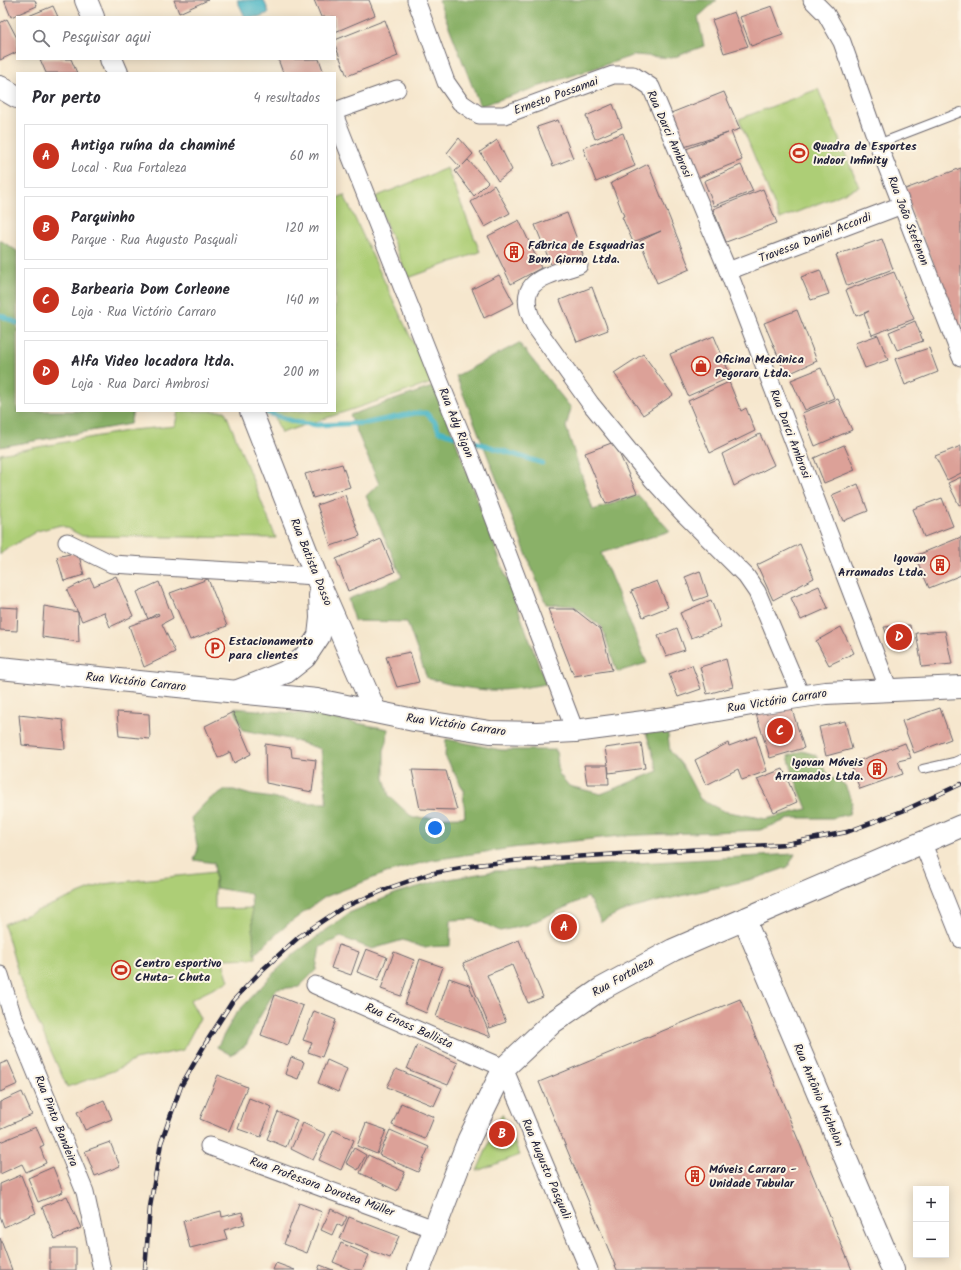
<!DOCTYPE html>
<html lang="pt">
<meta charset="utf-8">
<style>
body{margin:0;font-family:Kalam,sans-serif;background:#f2f2f3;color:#2b2b33}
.controls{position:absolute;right:12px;bottom:12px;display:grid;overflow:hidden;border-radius:0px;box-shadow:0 2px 10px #0003}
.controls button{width:36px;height:36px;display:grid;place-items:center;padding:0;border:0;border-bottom:1px solid #e1e1e2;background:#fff;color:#2b2b33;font:20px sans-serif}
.you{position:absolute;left:435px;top:828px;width:14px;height:14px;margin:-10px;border:3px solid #fff;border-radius:50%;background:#1a73e8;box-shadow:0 0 0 6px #1a73e833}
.badge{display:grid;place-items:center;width:26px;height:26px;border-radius:50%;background:#c8321e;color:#fff;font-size:13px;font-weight:700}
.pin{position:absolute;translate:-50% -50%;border:2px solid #fff;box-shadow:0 1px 4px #0006}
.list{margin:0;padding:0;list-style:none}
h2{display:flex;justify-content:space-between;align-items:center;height:52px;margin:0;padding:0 16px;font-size:17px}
h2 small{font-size:13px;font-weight:400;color:#7c7c81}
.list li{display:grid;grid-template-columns:26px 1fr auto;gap:12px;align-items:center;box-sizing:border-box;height:64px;margin:0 8px 8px;padding:0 8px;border:1px solid #e1e1e2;border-radius:0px}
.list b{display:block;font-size:15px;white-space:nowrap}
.list p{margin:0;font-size:13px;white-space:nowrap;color:#7c7c81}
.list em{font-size:13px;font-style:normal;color:#7c7c81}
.icon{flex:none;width:22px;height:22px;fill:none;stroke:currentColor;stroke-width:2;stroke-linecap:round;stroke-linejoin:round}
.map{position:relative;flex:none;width:961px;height:1270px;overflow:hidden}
.search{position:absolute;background:#fff;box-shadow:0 2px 10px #0003;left:16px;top:16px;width:320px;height:44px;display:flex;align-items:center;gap:10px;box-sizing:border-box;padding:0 14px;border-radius:0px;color:#7c7c81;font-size:15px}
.panel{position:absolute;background:#fff;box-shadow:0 2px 10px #0003;left:16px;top:72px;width:320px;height:340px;border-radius:0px}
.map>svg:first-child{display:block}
</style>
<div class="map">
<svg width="961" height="1270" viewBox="0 0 961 1270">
<rect width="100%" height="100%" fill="#fcf5e5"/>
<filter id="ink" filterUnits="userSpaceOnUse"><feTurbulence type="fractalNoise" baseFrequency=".025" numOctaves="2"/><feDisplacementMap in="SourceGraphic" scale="8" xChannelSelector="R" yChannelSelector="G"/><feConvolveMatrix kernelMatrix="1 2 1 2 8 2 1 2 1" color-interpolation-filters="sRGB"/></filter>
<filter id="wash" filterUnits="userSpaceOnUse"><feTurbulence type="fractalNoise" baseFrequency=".012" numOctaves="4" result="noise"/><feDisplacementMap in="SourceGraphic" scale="16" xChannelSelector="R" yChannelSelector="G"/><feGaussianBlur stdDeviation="0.9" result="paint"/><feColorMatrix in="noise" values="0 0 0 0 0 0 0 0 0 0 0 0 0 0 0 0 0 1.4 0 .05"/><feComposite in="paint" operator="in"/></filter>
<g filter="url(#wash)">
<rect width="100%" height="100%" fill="#f6e7ce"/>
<g fill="#adce76" stroke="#687858">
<path d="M818 89 859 187 780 219 739 119Z"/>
<path d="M447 168 480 252 408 278 375 197Z"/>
<path d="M344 195 432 383 281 433 272 411H335V199Z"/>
<path d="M178 411H225L276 538 82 536 61 525 37 531 4 551 0 555V454L132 430 175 426Z"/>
<path d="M215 872V909L254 908 256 958 222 959 229 981 190 1000 200 1018 183 1050 135 1060 113 1071 67 1087 22 986 4 924 103 884Z"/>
<path d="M502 1114 520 1155 477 1171Z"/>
</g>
<g fill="#8ab167" stroke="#566a51">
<path d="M442 0H717L698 17 704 46 672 58 635 55 480 106 439 1Z"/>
<path d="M0 240 17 251V411H133L130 424 0 447Z"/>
<path d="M519 343 571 408 566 427 593 510 638 495 670 531 601 553 647 663 617 672 602 627 574 606 546 604 456 376Z"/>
<path d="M435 386 546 684C527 687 507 691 488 690 467 689 447 684 427 678L407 622 354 621 348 599 402 577 366 496 379 484 350 415Z"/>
<path d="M234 708 315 715 388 729 387 742 384 750V778L389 796 413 818 465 817 463 789 445 756 446 739 501 750H556L559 774 569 786 601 794 658 771 645 729 667 728 670 751 682 765 700 799 723 811 766 819 807 809 794 777 788 756 802 751 816 755 828 774 845 785 852 802 849 814 832 818H792L760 830 619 836 512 848 432 860 386 873 325 897 288 924 254 954 251 894 216 888 214 863 194 860 198 849 191 818 207 801 224 790H234L251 795 309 803H327L321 749 289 739 243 730Z"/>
<path d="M795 854 788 867 757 878 655 902 620 912 601 922 588 897 527 925 500 931 475 919 451 920 450 946 422 947 403 940 372 949 341 937 320 947 316 970 299 987 276 989 259 1018 246 1045 231 1055 217 1047 235 1015 275 972 294 954 349 913 397 893 438 881 495 871Z"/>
</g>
<path fill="#49b5c5" stroke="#366c80" d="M237 0H264L269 13 258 17H245Z"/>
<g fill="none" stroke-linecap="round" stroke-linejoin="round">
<g stroke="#49b5c5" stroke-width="5">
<path d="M0 315 17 323"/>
<path d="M262 411 296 422 317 425 367 423 415 413H426L435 422 439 431 459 437"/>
<path d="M468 440 542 463"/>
</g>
</g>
<g id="blocks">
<g fill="#dca198">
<path d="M4 0H35L37 6 11 17Z"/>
<path d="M174 0H208L179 13Z"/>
<path d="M314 0H369L375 15 335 32V17H321Z"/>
<path d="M53 6 58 17H26Z"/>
<path d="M772 6 783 35 751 46 740 17Z"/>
<path d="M734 12 748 46 724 53 712 20Z"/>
<path d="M7 19 17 38V52L0 60V23Z"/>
<path d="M385 20 398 56 347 76 335 45V40Z"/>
<path d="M40 59H71L77 73H46Z"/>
<path d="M278 59H319L324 73H283Z"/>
<path d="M724 92 740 129 731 132 742 160 692 180 681 151 728 133 681 148 666 115Z"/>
<path d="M613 104 622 127 595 139 586 116Z"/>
<path d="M558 120 573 158 553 166 537 127Z"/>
<path d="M623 133 635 166 596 182 583 148Z"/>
<path d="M459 138 473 154 463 165 468 160 488 182 474 196 455 171 460 167 447 153Z"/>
<path d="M497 140 512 170 498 181 480 152Z"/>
<path d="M648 164 690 269 657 283 640 241 661 231 633 242 622 217 624 216 611 183Z"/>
<path d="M741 165 753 191 714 206 704 181Z"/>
<path d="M961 168V333L903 190Z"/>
<path d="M494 185 510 213 485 227 471 202Z"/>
<path d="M763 189 777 223 726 242 713 209Z"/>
<path d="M567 213 583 255 552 267 535 225Z"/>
<path d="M519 220 541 268 511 284 488 236Z"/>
<path d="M882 239 893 269 847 286 836 255Z"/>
<path d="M820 270 829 294 811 300 801 277Z"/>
<path d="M894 272 914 319 872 335 864 314 869 311 856 316 846 290Z"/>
<path d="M499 275 514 303 484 318 472 289Z"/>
<path d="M592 287 608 330 577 342 560 300Z"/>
<path d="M797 310 817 361 786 375 764 323Z"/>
<path d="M915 321 923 341 897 350 889 332Z"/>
<path d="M878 335 888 360 865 368 855 343Z"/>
<path d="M714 336 731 377 688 396 670 354Z"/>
<path d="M929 348 938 372 905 385 895 359Z"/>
<path d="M643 354 673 395 643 415 614 373Z"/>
<path d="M821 368 834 398 805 410 791 380Z"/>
<path d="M729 382 741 411 746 408 755 431 710 453 688 401Z"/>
<path d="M838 399 852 430 815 446 802 413Z"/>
<path d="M760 434 774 465 734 486 722 454Z"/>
<path d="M614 442 637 493 606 504 585 453Z"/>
<path d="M844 445 855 470 824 483 814 458Z"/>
<path d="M961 446V473L947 480 935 456Z"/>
<path d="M342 464 350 487 313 498 305 474Z"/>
<path d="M961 477V504L959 505 948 483Z"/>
<path d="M858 484 868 511 843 521 832 495Z"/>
<path d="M345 495 360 536 331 546 317 505Z"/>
<path d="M942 498 953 526 924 537 913 509Z"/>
<path d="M961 537V575L929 588 915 556Z"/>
<path d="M381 539 395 572 348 591 336 559Z"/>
<path d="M800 544 814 578 773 600 757 565Z"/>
<path d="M78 552 84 575 64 581 57 557Z"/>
<path d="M700 571 708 596 694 601 685 577Z"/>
<path d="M116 576 133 616 110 627 104 612 82 621 67 590 90 578 94 586Z"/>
<path d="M208 579 227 626 190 640 170 593Z"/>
<path d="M657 581 668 607 643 617 631 591Z"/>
<path d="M159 582 173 618 162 624 175 652 144 667 129 626 159 615 158 613 148 619 137 592Z"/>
<path d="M819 586 828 608 801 620 791 598Z"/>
<path d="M711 600 721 627 691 638 680 613Z"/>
<path d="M44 606 78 612 79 642 42 637Z"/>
<path d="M0 607 18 608 17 631 0 630Z"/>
<path d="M548 609H574L601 630 612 670 574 676Z"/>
<path d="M910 625 912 648H892L884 627Z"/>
<path d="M841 627 854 653 829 665 816 641Z"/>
<path d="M677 628 685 650 666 656 658 636Z"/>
<path d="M945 631 952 664 922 667 916 633Z"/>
<path d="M410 652 419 682 397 687 386 657Z"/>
<path d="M726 659 733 687 707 694 700 667Z"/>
<path d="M692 665 701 689 678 697 669 674Z"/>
<path d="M790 703 804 748 770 758 756 714Z"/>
<path d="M940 708 951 739 914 753 902 721Z"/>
<path d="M117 712 149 714 150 739 119 736Z"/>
<path d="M233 712 251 754 234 763 230 752 218 758 205 726Z"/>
<path d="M19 715 63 720 65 749 22 745Z"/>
<path d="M845 721 852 749 826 756 819 727Z"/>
<path d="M756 736 767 771 742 780 738 769 706 785 695 760 728 743 729 746Z"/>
<path d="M641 743 645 768 609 773 608 766 609 784H587L584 765H608L605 748Z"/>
<path d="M905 743 911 758 898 761 903 774 860 789 850 764Z"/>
<path d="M265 744 291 748 292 757 316 760 312 792 266 783Z"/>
<path d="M783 769 797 802 774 812 757 779Z"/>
<path d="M412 770 446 771 457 810 420 809Z"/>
<path d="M519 940 543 997 528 1003 512 965 487 975 506 1022 490 1028 463 963Z"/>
<path d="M339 945 359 952 351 975 331 968Z"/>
<path d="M366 949 387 957 378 980 357 972Z"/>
<path d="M394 952 414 960 401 996 381 989Z"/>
<path d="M420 959 443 967 426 1013 405 1004Z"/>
<path d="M449 978 469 985 491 1037 436 1017Z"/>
<path d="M275 995 303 1006 288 1045 261 1035Z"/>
<path d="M740 999 852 1270H617L539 1082Z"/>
<path d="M314 1011 336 1020 322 1057 308 1052 312 1043 303 1040Z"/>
<path d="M417 1045 458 1063 448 1085 407 1069Z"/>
<path d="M291 1057 304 1062 298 1079 285 1074Z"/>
<path d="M327 1060 347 1069 338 1092 318 1083Z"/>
<path d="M8 1061 18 1084 0 1092V1064Z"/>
<path d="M396 1069 442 1088 434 1106 387 1087Z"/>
<path d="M218 1075 247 1087 229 1131 200 1119Z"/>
<path d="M22 1092 32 1115 0 1129V1102Z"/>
<path d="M249 1098 272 1107 261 1137 238 1129Z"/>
<path d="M104 1100 112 1119 85 1130 77 1112Z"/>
<path d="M401 1103 434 1117 425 1139 392 1125Z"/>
<path d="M278 1112 297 1120 286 1147 267 1139Z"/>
<path d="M303 1123 326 1134 313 1160 291 1149Z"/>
<path d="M366 1123 386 1130 377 1154 357 1146Z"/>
<path d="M36 1127 44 1145 40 1147 46 1163 26 1172 22 1164 0 1174V1142Z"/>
<path d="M333 1130 354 1140 341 1170 319 1160Z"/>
<path d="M390 1130 429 1147 418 1172 379 1155Z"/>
<path d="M110 1142 120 1166 95 1176 85 1151Z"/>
<path d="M354 1148 366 1155 358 1170 346 1163Z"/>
<path d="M368 1155 405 1172 397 1191 360 1173Z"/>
<path d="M53 1167 63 1192 38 1202 28 1178Z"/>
<path d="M21 1175 36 1213 4 1227 0 1216V1184Z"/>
<path d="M67 1196 81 1228 55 1239 42 1207Z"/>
<path d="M299 1203 322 1212 307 1253 284 1244Z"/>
<path d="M331 1209 347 1217 342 1227 337 1224 332 1235 321 1230Z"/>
<path d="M221 1211 222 1217 242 1212 245 1224 224 1230 227 1239 190 1248 183 1221Z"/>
<path d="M349 1217 399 1236 390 1258 340 1239Z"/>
<path d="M0 1238 12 1270H0Z"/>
<path d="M341 1243 369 1255 362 1270H352L333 1262Z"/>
<rect x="50" y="1248" width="26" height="22"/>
<path d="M276 1263 295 1270H273Z"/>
<path d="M320 1265 333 1270H318Z"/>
</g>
</g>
</g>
<g filter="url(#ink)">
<use href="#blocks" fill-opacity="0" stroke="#6c676e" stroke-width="1"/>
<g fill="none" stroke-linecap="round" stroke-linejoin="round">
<g stroke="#6c676e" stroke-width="10">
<g id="service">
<path d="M878 144 961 112"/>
<path d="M923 769 954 762 961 759"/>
</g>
</g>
<g stroke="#6c676e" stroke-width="19">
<g id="minor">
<path d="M416 0 446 82 460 102 479 115H504L613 75H633L651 87 728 271 889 690"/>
<path d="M812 0 826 14 842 42 878 144 961 357"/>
<path d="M335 111 397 89"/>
<path d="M335 117 437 375 475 468 575 731"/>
<path d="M579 265C543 277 512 281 535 326L590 403 652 479 683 513 746 576 757 592 801 696"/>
<path d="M728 271 902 205"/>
<path d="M67 542 112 564 316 576"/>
<path d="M923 844 961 939"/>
<path d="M0 975 12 1014 85 1192 102 1270"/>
<path d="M315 985 504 1068 589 1270"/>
<path d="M209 1146 434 1229"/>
</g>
</g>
<g stroke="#6c676e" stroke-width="24">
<g id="secondary">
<path d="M86 0 93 17"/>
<path d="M111 59 117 73"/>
<path d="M0 87 17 97"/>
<path d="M251 411 316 576 375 711"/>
<path d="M0 668 317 700 414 720 490 732 537 733 575 731 667 719 757 703 825 693 961 687"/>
<path d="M238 691 286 672 305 657 319 636 321 618 320 595"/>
<path d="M744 919 893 1270"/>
<path d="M419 1270 469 1139 504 1068 553 1022 601 989 673 950 961 826"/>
</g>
</g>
<use href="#service" stroke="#fff" stroke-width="8"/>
<use href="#minor" stroke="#fff" stroke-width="17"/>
<use href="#secondary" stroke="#fff" stroke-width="22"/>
<g stroke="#22223b" stroke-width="4.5">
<path id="rail" d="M145 1270 150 1207 161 1143 181 1086 207 1041 232 1002 261 971 300 936 342 908 389 888 429 874 477 865 522 860 786 844 847 832 905 810 961 784"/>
</g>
<use href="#rail" stroke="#fcf5e5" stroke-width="3" stroke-dasharray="9" stroke-linecap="butt"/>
</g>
</g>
<defs>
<g id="stadium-ring" transform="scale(1)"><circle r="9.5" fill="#fcf5e5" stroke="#c8321e" stroke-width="1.5"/><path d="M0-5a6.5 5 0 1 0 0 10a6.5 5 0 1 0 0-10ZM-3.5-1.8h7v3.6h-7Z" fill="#c8321e"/></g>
<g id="building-ring" transform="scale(1)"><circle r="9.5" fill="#fcf5e5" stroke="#c8321e" stroke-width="1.5"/><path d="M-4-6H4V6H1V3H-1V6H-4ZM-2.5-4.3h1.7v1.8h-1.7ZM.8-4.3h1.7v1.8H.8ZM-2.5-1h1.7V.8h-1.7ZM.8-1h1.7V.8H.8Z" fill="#c8321e"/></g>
<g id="shop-ring" transform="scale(1)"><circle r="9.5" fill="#fcf5e5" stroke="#c8321e" stroke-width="1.5"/><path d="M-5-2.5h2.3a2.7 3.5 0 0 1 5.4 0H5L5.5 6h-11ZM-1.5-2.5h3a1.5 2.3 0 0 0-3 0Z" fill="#c8321e"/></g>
<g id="parking-ring" transform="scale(1)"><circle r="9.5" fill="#fcf5e5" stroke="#c8321e" stroke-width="1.5"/><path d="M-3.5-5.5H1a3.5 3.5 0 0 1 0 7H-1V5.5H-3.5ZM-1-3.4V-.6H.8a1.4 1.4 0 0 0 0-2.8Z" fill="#c8321e"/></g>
</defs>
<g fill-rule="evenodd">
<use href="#stadium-ring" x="799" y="153"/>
<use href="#building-ring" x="514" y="252"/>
<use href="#shop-ring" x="701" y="366"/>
<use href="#building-ring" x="940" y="565"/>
<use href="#parking-ring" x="215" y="648"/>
<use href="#building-ring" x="877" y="769"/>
<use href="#stadium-ring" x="121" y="970"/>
<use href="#building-ring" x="695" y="1176"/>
</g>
<g text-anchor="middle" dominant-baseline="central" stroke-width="4" stroke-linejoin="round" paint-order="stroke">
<g font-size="12" fill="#22223b" stroke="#fcf5e5">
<text transform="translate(556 96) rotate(-20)">Ernesto Possamai</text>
<text transform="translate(669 134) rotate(66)">Rua Darci Ambrosi</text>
<text transform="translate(908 221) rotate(69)">Rua João Stefenon</text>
<text transform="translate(815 238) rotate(-21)">Travessa Daniel Accordi</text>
<text transform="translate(456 423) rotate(68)">Rua Ady Rigon</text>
<text transform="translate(790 434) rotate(69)">Rua Darci Ambrosi</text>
<text transform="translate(311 562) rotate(68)">Rua Batista Dosso</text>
<text transform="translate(136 682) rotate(6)">Rua Victório Carraro</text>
<text transform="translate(777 701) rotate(-9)">Rua Victório Carraro</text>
<text transform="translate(456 725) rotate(8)">Rua Victório Carraro</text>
<text transform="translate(623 977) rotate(-29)">Rua Fortaleza</text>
<text transform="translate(409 1026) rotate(24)">Rua Enoss Ballista</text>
<text transform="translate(818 1095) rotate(67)">Rua Antônio Michelon</text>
<text transform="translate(56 1121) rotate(68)">Rua Pinto Bandeira</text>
<text transform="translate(546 1169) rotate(67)">Rua Augusto Pasquali</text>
<text transform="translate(322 1187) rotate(20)">Rua Professora Dorotea Müller</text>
</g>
<g font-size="12" font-weight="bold" fill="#22223b" stroke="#fcf5e5" text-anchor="start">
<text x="813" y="146">Quadra de Esportes<tspan x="813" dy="14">Indoor Infinity</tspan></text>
<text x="528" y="245">Fábrica de Esquadrias<tspan x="528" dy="14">Bom Giorno Ltda.</tspan></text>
<text x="715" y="359">Oficina Mecânica<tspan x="715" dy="14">Pegoraro Ltda.</tspan></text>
<text x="926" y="558" text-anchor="end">Igovan<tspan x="926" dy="14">Arramados Ltda.</tspan></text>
<text x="229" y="641">Estacionamento<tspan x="229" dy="14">para clientes</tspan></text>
<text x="863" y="762" text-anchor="end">Igovan Móveis<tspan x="863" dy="14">Arramados Ltda.</tspan></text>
<text x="135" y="963">Centro esportivo<tspan x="135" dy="14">CHuta- Chuta</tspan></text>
<text x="709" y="1169">Móveis Carraro -<tspan x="709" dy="14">Unidade Tubular</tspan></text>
</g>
</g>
</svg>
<div class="controls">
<button>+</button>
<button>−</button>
</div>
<div class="you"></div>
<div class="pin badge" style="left:564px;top:927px">A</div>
<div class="pin badge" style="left:502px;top:1134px">B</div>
<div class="pin badge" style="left:780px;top:731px">C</div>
<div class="pin badge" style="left:899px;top:637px">D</div>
<div class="search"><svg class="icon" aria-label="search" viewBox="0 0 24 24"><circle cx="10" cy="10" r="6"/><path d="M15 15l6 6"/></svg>Pesquisar aqui</div>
<section class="panel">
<h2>Por perto<small>4 resultados</small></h2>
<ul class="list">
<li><span class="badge">A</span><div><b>Antiga ruína da chaminé</b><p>Local · Rua Fortaleza</p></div><em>60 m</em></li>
<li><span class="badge">B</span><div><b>Parquinho</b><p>Parque · Rua Augusto Pasquali</p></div><em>120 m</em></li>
<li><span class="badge">C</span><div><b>Barbearia Dom Corleone</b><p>Loja · Rua Victório Carraro</p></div><em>140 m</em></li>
<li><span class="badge">D</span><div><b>Alfa Video locadora ltda.</b><p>Loja · Rua Darci Ambrosi</p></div><em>200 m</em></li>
</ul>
</section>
</div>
